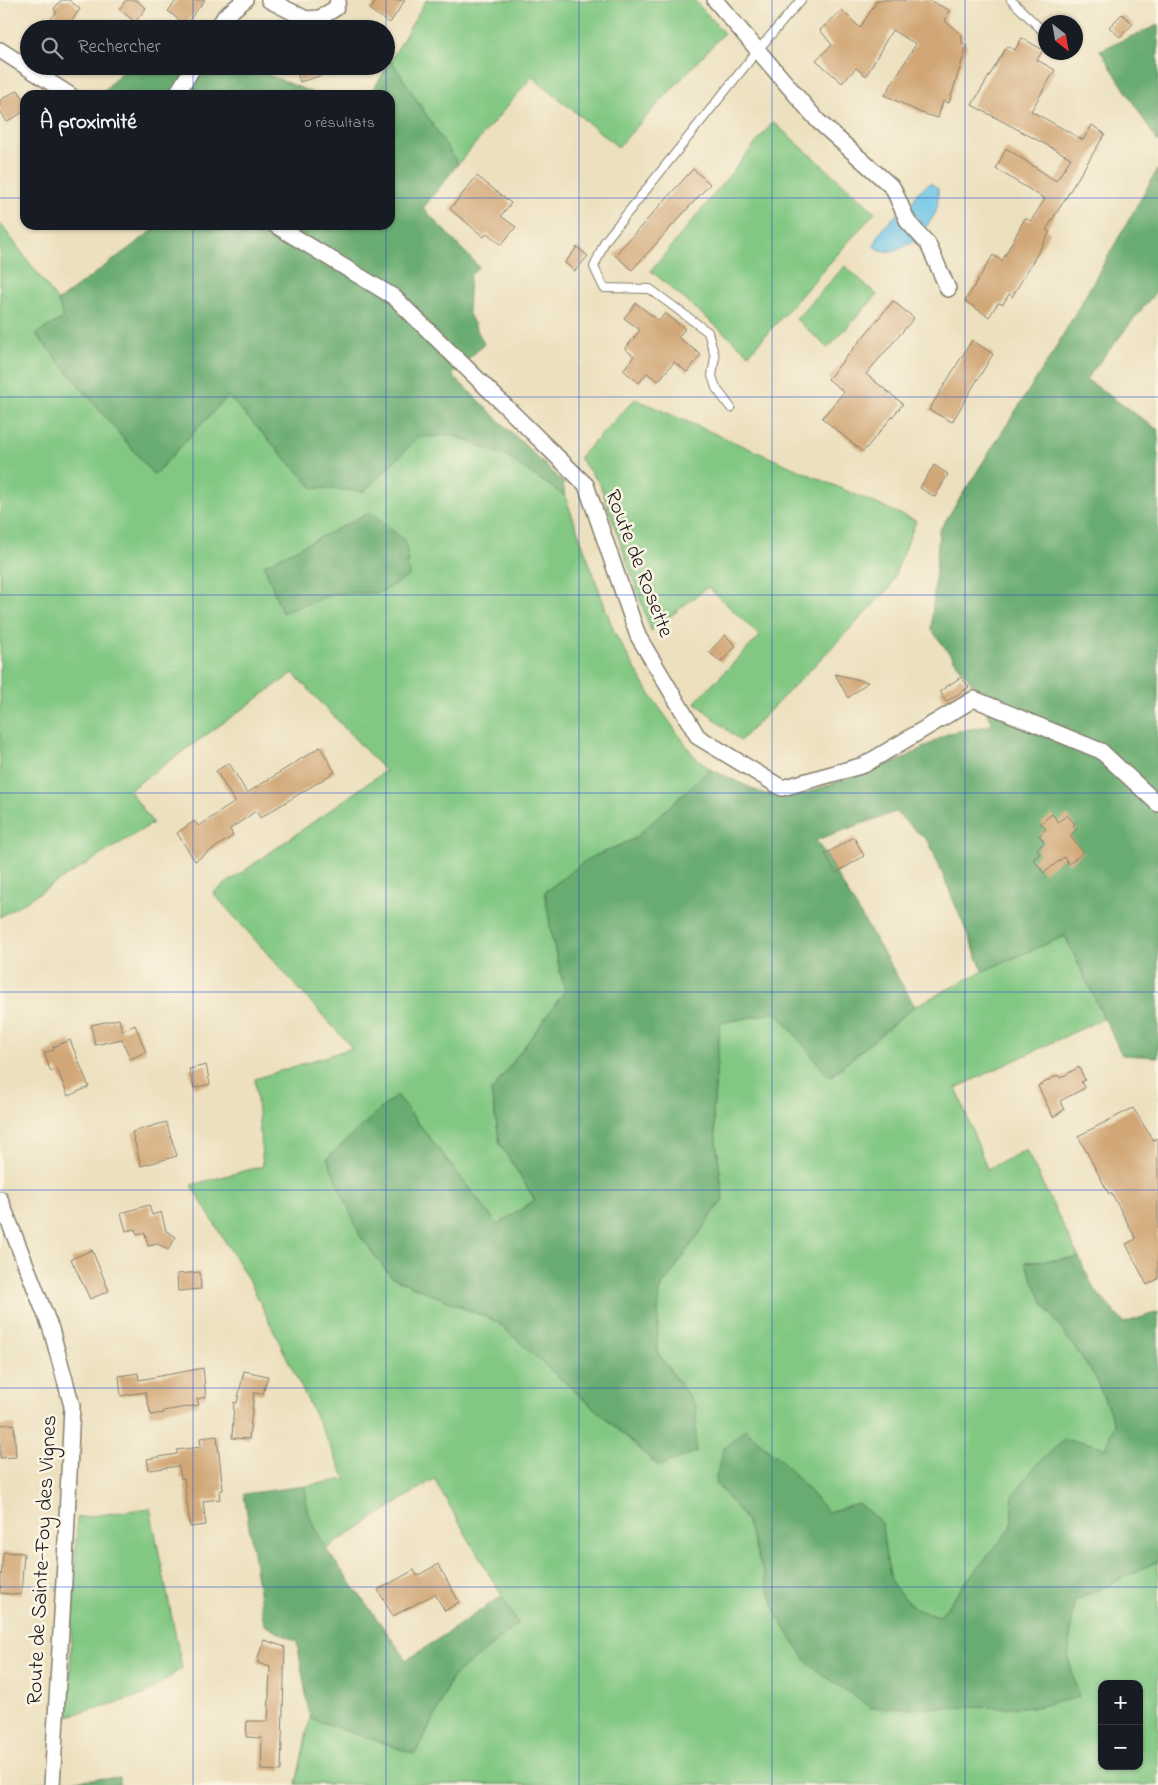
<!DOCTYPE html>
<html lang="fr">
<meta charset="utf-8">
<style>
body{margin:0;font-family:"Indie Flower",sans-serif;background:#20242c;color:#f1f3f6}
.controls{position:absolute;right:15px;bottom:15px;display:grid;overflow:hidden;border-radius:10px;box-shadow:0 1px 4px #0004}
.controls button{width:45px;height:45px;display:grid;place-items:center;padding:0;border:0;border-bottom:1px solid #363941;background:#171b24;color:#f1f3f6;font:25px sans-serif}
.compass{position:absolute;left:1038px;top:15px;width:45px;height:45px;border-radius:50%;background:#171b24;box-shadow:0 1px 4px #0004;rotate:149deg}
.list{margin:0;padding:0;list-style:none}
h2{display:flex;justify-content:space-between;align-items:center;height:65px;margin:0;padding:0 20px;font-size:21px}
h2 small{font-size:16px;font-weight:400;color:#9ea1a6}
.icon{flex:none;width:28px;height:28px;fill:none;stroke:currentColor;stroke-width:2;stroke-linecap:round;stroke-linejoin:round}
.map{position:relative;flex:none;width:1158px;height:1785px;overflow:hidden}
.search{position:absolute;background:#171b24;box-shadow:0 1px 4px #0004;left:20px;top:20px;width:375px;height:55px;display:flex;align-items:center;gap:12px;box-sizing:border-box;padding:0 18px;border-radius:28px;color:#9ea1a6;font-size:19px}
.panel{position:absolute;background:#171b24;box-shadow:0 1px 4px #0004;left:20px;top:90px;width:375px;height:140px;border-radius:15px}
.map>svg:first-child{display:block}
</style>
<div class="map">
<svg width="1158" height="1785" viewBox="0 0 1158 1785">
<rect width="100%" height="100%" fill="#fcf5e5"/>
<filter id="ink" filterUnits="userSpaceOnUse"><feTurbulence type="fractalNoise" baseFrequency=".02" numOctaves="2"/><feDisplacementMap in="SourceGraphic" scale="10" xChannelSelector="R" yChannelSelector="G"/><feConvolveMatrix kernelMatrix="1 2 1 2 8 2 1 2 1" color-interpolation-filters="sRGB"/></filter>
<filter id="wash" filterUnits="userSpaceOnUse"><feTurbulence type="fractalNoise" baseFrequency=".0096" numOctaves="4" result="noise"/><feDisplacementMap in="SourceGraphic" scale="20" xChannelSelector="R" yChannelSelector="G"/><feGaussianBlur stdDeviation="1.12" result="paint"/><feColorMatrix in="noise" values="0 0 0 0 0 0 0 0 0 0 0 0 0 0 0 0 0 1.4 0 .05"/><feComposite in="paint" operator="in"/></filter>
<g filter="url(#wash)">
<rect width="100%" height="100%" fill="#ece0be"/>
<g fill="#82c883" stroke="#4f7250" fill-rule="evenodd">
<path d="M426 0H694L724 33 618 147 532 77 458 164 391 60Z"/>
<path d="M773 122 875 212 749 354 651 271Z"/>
<path d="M0 223 58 301 63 318 36 334 154 475 228 396 313 488 364 491 419 437 452 435 506 456 565 496 615 634 651 696 694 756 710 769 634 839 588 859 545 892 552 938 565 991 491 1092 500 1144 535 1200 498 1225 396 1095 391 1277 497 1322 659 1466 696 1406 657 1352 659 1291 723 1199 713 1113 720 1023 777 1012 830 1077 915 1006 983 971 1065 936 1104 1018 956 1088 987 1169 1026 1150 1079 1258 1025 1262 1043 1303 1094 1375 1115 1424 1105 1448 1084 1442 1013 1496 1011 1528 965 1583 940 1616 915 1609 891 1584 885 1551 881 1523 859 1504 828 1512 782 1461 715 1481 746 1520 778 1617 1079 1697 1068 1658 1074 1601 1158 1561V1785L296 1784 310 1718 415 1754 437 1713 451 1678 518 1624 434 1479 326 1549 307 1511 305 1486 346 1479 251 1284 191 1185 263 1166 255 1079 352 1048 213 893 385 771 293 673 129 790 153 823 0 917ZM1102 1684H1139V1766H1102Z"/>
<path d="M845 266 877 295 828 348 796 319Z"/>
<path d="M635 399 916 521 889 589 740 741 695 702 760 636 708 587 651 631 600 484 579 458Z"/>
<path d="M150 1508 182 1668 147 1694 68 1716 77 1518Z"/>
</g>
<g fill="#69ac71" stroke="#426446">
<path d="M1158 25V142L1100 50Z"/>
<path d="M391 60 458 164 423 208 479 267 470 276 468 312 484 344 452 375 563 482 565 496 506 456 452 435 419 437 364 491 313 488 228 396 154 475 36 334 63 318 58 301 160 225H390V95H370Z"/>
<path d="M127 66H194L209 75 223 66H247L318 95H100Z"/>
<path d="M1158 169V289L1086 379 1158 430V1057L1122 1055 1065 936 983 971 929 842 895 812 816 840 915 1006 829 1077 777 1012 720 1023 713 1113 723 1199 659 1291 657 1352 696 1406V1452L659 1466 497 1322 391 1277 360 1236 327 1158 396 1095 498 1225 535 1200 500 1144 491 1092 565 991 552 938 545 892 588 859 634 839 710 769 764 794 794 797 903 759 949 733 992 725 977 690 931 629 939 531 1052 354Z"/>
<path d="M371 512 406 542 409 576 379 593H336L282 613 264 565Z"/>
<path d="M1079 1258 1094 1289 1124 1323 1158 1312V1561L1074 1601 1068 1658 1079 1697 1036 1707 871 1708 809 1665 778 1617 746 1520 715 1481 724 1448 745 1429 782 1461 828 1512 859 1504 882 1523 885 1551 892 1584 915 1609 940 1616 965 1583 1011 1528 1013 1496 1036 1465 1064 1440 1084 1442 1105 1448 1115 1424 1094 1375 1043 1303 1025 1262Z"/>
<path d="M305 1486 307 1511 326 1549 407 1660 502 1596 518 1624 451 1678 437 1713 415 1754 310 1718 297 1642 264 1625 244 1494Z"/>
<path d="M120 1777V1785H22V1784Z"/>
</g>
<g fill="#6ac5e8" stroke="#437082">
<path d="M930 183 938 188C938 209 938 212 924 229L910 207 918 192Z"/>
<path d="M897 214 915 240C901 249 888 257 874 246L881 231Z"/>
</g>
<g id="blocks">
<g fill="#d1a777">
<path d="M61 0H69L80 9 66 29H42L57 12 54 9Z"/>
<path d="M126 0H136L146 8 135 22 119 9Z"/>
<path d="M177 0H205L185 25 168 11Z"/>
<path d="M377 0H405L390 23 370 10Z"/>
<path d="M877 0H929L949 10 945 21 962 35V43L967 45 949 103 943 101 938 118 921 113 885 95 916 44 892 30 866 76 856 68 842 83 816 60 832 45 820 30 842 10 860 28Z"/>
<path d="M1122 14 1133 24 1120 37 1109 27Z"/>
<path d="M1022 38 1043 50 1037 60 1055 70 1031 111 1083 140 1092 125 1105 134 1046 230 1050 232 1012 297 1009 294 1003 304 998 303 989 317 965 301 993 255 1002 261 1025 218 1031 221 1045 199 996 169 1006 148 1056 181 1071 158 972 105 1007 46 1015 50Z"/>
<path d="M295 66H339L340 70 300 82Z"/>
<path d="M18 90 25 101V111L7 122 0 110V100Z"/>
<path d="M693 169 710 184 632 270 615 255Z"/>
<path d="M477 176 511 203 501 216 516 227 501 245 487 233 484 237 450 209Z"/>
<path d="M577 247 588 256 575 271 565 263Z"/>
<path d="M893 301 914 318 866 374 903 404 863 452 822 418 844 392 828 379Z"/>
<path d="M636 303 659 321 665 313 685 329 678 337 701 355 687 372 674 362 658 381 647 373 639 383 623 370 634 356 625 349 640 330 624 318Z"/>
<path d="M972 340 993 354 952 422 929 410Z"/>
<path d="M934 465 948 474 935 497 920 488Z"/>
<path d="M725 635 736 646 721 662 709 652Z"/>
<path d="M835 674 868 682 848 698Z"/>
<path d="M961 677 969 687 946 702 940 691Z"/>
<path d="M320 747 335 772 260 818 256 811 230 829 233 836 195 861 177 833 194 821 199 826 235 802 216 771 229 763 247 793Z"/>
<path d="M1052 814 1058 822 1067 815 1075 824 1073 825 1077 829 1070 836 1083 852 1069 864 1064 857 1044 873 1033 859 1040 854 1037 850 1044 842 1039 835 1046 829 1041 823Z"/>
<path d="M854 837 864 856 836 873 825 854Z"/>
<path d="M119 1019 122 1031 135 1025 146 1052 130 1059 122 1039 95 1045 91 1025Z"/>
<path d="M70 1040 89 1087 68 1096 57 1069 51 1072 44 1053 54 1050 53 1047Z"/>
<path d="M206 1065 210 1084 194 1088 189 1069Z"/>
<path d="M1079 1067 1085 1080 1081 1082 1085 1088 1060 1101 1064 1110 1053 1117 1038 1086 1058 1075 1060 1078Z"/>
<path d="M1133 1108 1153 1140 1158 1138V1279L1147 1285 1126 1244 1136 1239 1111 1192 1109 1194 1078 1136Z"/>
<path d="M166 1122 177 1156 141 1166 132 1132Z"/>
<path d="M149 1205 152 1215 161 1212 166 1231 176 1237 168 1250 158 1244 148 1246 145 1233 137 1235 135 1229 126 1231 121 1213Z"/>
<path d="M92 1250 109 1291 90 1299 71 1259Z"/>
<path d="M200 1272 201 1289 178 1291 177 1274Z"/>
<path d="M203 1368 206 1397 197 1399 199 1405 163 1411 164 1413 151 1415 145 1392 121 1396 119 1376 138 1373 139 1380Z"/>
<path d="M244 1371 268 1376 263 1394 254 1393 249 1439 232 1438 234 1402 237 1403Z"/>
<path d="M14 1424 16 1457 0 1458V1425Z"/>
<path d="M217 1436 223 1490 219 1491 220 1499 203 1501 206 1525 190 1527 184 1478 181 1479 179 1466 149 1470 147 1459 177 1454V1450L201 1447 200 1438Z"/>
<path d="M3 1552 24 1553 21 1595 0 1593Z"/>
<path d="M438 1564 459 1602 445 1611 435 1594 393 1616 378 1590 414 1570 417 1576Z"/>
<path d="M264 1640 285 1647 281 1771 261 1770 262 1738 246 1737 247 1721H268L270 1667 258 1663V1658Z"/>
</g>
</g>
</g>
<g filter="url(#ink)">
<use href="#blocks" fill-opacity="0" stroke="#847e6d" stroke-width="1"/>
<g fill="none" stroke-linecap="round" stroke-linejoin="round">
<g stroke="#847e6d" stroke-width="10">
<g id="lane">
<path d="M1011 0 1046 34"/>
<path d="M731 408 716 388 712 376 715 357 708 332 650 289 604 288 594 267 605 241 758 50 801 0"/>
</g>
</g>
<g stroke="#847e6d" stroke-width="18">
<g id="street">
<path d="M269 0 306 19 320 18 336 8 338 0"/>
<path d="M715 0 818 121 893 188 908 222 928 244 948 289"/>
<path d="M217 29 225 16 245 0"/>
<path d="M0 50 70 95"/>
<path d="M176 95 194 66"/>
<path d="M275 225 394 297 586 485 638 636 698 737 782 788 864 765 974 699 1101 751 1158 804"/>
<path d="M0 1199 51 1329 72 1406 65 1563 52 1785"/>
</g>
</g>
<use href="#lane" stroke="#fff" stroke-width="8"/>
<use href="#street" stroke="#fff" stroke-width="15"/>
</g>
</g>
<path fill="none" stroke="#1d4ed8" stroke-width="1" stroke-opacity="0.55" d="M193 0V29M386 0V29M579 0V1785M772 0V1785M965 0V1785M193 66V95M386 66V95M0 198H25M390 198H1158M193 225V1785M386 225V1785M0 397H1158M0 595H1158M0 793H1158M0 992H1158M0 1190H1158M0 1388H1158M0 1587H1158"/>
<g text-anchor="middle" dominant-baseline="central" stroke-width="5" stroke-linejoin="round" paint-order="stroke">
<g font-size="22" fill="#1c1c1c" stroke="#fcf5e5">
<text transform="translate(638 564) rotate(69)">Route de Rosette</text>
<text transform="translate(43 1560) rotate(-87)">Route de Sainte-Foy des Vignes</text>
</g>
</g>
</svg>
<div class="controls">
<button>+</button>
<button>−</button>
</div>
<svg class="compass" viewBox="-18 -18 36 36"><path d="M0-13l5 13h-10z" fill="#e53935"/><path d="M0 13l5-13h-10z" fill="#9ea1a6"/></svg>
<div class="search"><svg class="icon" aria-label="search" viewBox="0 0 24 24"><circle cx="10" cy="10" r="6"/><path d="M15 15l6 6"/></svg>Rechercher</div>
<section class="panel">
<h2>À proximité<small>0 résultats</small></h2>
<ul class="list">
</ul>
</section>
</div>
